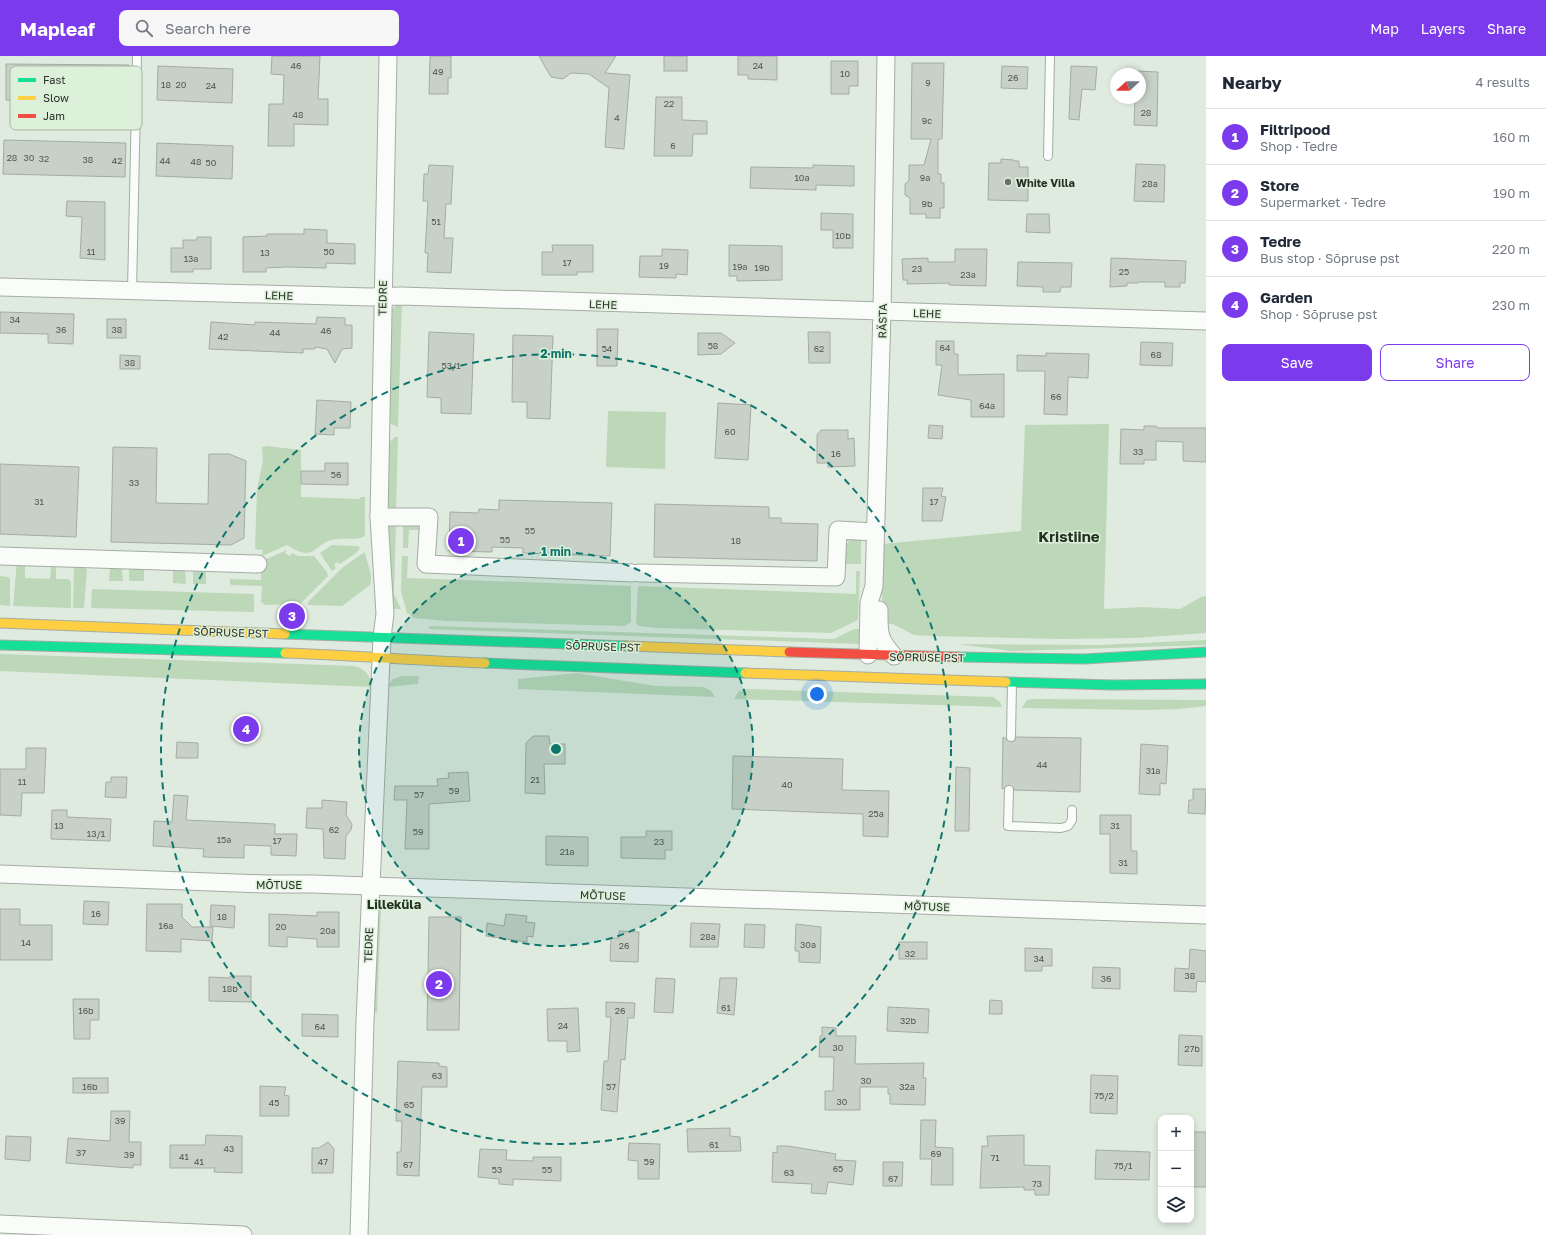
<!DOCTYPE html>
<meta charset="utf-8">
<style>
body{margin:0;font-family:"Golos Text",sans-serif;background:#f6f6f7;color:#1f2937}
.controls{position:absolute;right:12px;bottom:12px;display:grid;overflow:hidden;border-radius:8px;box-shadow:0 2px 6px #0003}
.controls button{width:36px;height:36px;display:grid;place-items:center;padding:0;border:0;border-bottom:1px solid #e0e1e3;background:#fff;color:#1f2937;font:20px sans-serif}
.compass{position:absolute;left:1110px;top:12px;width:36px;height:36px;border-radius:50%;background:#fff;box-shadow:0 2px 6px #0003;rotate:248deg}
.you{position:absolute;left:817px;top:638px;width:14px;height:14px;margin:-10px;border:3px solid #fff;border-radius:50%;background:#1a73e8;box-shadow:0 0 0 6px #1a73e833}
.badge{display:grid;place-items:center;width:26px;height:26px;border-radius:50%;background:#7c3aed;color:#fff;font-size:13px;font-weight:700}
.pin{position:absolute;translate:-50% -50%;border:2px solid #fff;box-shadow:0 1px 4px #0006}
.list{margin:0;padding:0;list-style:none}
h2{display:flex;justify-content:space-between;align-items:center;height:52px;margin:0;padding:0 16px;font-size:17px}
h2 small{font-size:13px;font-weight:400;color:#747a83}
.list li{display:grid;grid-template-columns:26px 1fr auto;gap:12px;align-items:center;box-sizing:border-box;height:56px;padding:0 16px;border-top:1px solid #e0e1e3}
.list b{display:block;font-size:15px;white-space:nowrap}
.list p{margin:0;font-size:13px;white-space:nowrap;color:#747a83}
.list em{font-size:13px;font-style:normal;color:#747a83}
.actions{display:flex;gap:8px;padding:12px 16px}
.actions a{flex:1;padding:9px 0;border:1px solid #7c3aed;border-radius:8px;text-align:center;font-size:14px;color:#7c3aed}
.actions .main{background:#7c3aed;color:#fff}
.icon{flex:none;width:22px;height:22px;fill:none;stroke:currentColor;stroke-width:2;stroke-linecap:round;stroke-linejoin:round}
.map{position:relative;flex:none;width:1206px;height:1179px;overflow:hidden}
header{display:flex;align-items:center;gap:24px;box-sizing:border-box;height:56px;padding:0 20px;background:#7c3aed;color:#fff}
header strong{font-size:19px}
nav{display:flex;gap:22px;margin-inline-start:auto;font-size:14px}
.search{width:280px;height:36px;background:#f6f6f7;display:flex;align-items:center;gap:10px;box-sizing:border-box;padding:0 14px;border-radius:8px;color:#747a83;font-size:15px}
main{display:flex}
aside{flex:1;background:#fff}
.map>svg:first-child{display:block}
</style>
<header>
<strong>Mapleaf</strong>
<div class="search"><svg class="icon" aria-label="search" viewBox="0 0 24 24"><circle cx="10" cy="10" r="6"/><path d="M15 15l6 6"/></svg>Search here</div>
<nav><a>Map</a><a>Layers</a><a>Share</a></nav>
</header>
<main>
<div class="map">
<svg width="1206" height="1179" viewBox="0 0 1206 1179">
<rect width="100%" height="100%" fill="#e0ebdf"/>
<g fill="#bcd8b8">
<path d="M402 247 398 371 391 368 389 364 390 256 397 248Z"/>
<path d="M608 355 666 356 665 413 606 411Z"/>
<path d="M1109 368 1104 553 1142 551 1180 553 1201 541 1206 540V577L1135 582 1059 583 933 580 914 579 893 568H882V488L1021 475 1025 369Z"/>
<path d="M395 381H398L396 456 389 453 388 449V387Z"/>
<path d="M267 390 301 394V441L360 443V441H365V480C356 485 348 481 338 483 312 485 318 509 287 489L262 500 263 494 255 493 257 433 263 405 262 391Z"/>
<path d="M396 467 394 538 401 553H394L393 551 388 473 391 468Z"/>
<path d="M403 468 417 469 420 474H409L408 492H403Z"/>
<path d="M861 483V508H845L846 488 848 487 849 484Z"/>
<path d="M332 489 358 490 360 492 356 497 340 508 337 506 334 509 336 512 332 515 320 497Z"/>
<path d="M287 494 285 497 290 500 292 497 297 500H314L327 516 328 520 300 548 265 549 261 546 262 530 231 529 230 527V523L261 524 262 505Z"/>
<path d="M365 496C366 507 374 518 370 529L342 550 308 549V546L343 511Z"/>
<path d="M402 500H408L407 522 631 530V566L625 570 446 565 414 562 407 557 401 535Z"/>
<path d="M17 505H25V522L50 523 51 511 56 510V523H68L71 526V552L13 550Z"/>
<path d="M110 510 122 511 123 525H109Z"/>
<path d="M74 511 86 512 87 515 84 552H73Z"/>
<rect x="129" y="511" width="15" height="14"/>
<path d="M173 513 185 514 186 528 173 527Z"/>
<path d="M193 514 206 516V528H193Z"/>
<path d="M856 515H860L858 564 831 577 657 572 639 570 636 567 638 530 856 538Z"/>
<path d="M0 520 8 521 10 523V550L0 549Z"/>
<path d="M92 533 254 538V556L91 552Z"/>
<path d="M430 570 834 583 854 573H862V585L859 588 428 573Z"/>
<path d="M1206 584V589L1012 595 957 588 1099 589Z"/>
<path d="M0 598 354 610C365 613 371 619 371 631L0 615Z"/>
<path d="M577 617 655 630 704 631 711 635 715 641 518 633V623Z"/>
<path d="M402 620H419L418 628 387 631 393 623Z"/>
<path d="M746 633 993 641 1000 646 1002 651 734 643 739 635Z"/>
<path d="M1033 643 1206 644V650L1179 653 1146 654 1022 652 1027 644Z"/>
<path d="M379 847 381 851 377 957 372 955Z"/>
</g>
<g fill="#c8d1c7" stroke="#a4aca2">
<path d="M272 0H320L318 43H328V69L294 68V90H268L269 48H283L284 19 271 18Z"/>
<path d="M430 0H451V22H448V38H429Z"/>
<path d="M539 0H616L605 17 630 19 624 93 605 91 609 32 589 18 571 17 563 23 551 21Z"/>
<rect x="664" y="0" width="23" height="15"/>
<path d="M738 0H777V24L748 23V19H738Z"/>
<path d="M831 5H858V30H849V38H831Z"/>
<path d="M912 7H944L942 83H938V118H941V127H944V152H940V162H926V158H910V142L905 139V128L909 125V109H924L931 83H911Z"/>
<path d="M6 8 129 9 128 45 6 44Z"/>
<path d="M158 10 233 13 232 47 157 44Z"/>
<path d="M1002 10 1028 11 1027 33 1001 32Z"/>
<path d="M1071 10 1097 11 1095 34 1082 33 1079 64 1069 63Z"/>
<path d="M1136 15 1158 16 1157 70 1134 69 1135 42H1140V18H1136Z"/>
<path d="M656 41H682V64L707 65V78H693L692 100H654Z"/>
<path d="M4 84 126 87 125 121 3 118Z"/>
<path d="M157 87 233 90 232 123 156 120Z"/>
<path d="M1001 103 1014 104V105H1019V111H1028V145L988 144 989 107H1001Z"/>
<path d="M1136 108 1165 109 1164 146 1134 145Z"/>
<path d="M429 109 453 110 451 148H446L444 182H453L451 217 427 216 428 197H425L428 145H423L424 118H428Z"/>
<path d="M813 109 854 110V130L816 129V134L750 132 751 111 813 112Z"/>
<path d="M67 145 105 146V204L80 202 82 161 66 160Z"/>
<path d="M821 157 853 158V192H833V174H821Z"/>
<path d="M1027 158H1049L1050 177 1026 176Z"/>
<path d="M304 173 327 174V187L355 188V208L326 207V212L287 211 266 212V216H243V181L267 180V178H304Z"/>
<path d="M197 181H211V213H193V216H171V192H183V184H197Z"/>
<path d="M552 189H593V216H577V219H542V196H553Z"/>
<path d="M729 189 782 190V224L737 225V220H729Z"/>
<path d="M662 193 688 194 687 219 676 218V222L639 221 640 200H662Z"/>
<path d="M955 193H987L986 230 949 229V227L907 228V224H903L902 203 928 202V206H955Z"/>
<path d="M1111 202 1186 205 1185 227H1180V231H1165V226H1138V227H1127V230L1110 231Z"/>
<path d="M1018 206 1072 207 1071 231H1061L1060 236H1043V231L1017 230Z"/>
<path d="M0 256 74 258 73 288 48 287V278L0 277Z"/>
<path d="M317 261 345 262V269H352V292L342 293 335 307 327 293 315 291V293H303V297L209 293 211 266 255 269V266L316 268Z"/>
<rect x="107" y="263" width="19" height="19"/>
<path d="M597 273H618L617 310H597Z"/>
<path d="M429 276 474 278 471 358 441 357V342L427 341Z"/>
<path d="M808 276H830V307H809Z"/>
<path d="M698 277H721L735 287 721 298 698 299Z"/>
<path d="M513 279 553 280 550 363 527 362V346H512Z"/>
<path d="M936 285H954V298H958V319L1004 318V361H971V344L938 339 942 309H936Z"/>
<path d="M1141 286 1173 287 1172 310 1140 309Z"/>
<path d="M1046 297 1089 298 1088 322 1068 321 1067 359 1044 358 1045 315H1017V299L1046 300Z"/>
<path d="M120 299 140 300V313H120Z"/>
<path d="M317 344 351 346 350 372H334V379L315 378Z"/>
<path d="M718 347 751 349 748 404 715 402Z"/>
<path d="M929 369 943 370 942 383 928 382Z"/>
<path d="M1144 370H1156L1157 372H1206V406L1183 405V386L1156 385V404H1144V408H1120L1121 373 1144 374Z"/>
<path d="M821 374H848V383L854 382 855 410 828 411V407H817V379Z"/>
<path d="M113 391 157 392 156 447 208 448 209 398H229L246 405 244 482 231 489 111 486Z"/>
<path d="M325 407H348V429L301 428V415H325Z"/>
<path d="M0 408 79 411 76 481 0 478Z"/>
<path d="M923 432H943L941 440 946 441 942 465H922Z"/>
<path d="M499 444 612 447 610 500 523 497V492L492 491V496L449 495 450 456 478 457 479 453 499 454Z"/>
<path d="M655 448 769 451V462H781V467L818 468 817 505 654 501Z"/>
<path d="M533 680H549L550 688H565V708H544L545 738 525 737 526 687Z"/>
<path d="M1003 681 1011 686 1015 684 1016 681 1081 682 1080 736 1014 734 1010 729 1002 733Z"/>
<path d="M177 686 198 687V702H176Z"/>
<path d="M1141 688 1168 690 1166 728 1160 727V739L1139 738Z"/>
<path d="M26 692H46L44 737H22L21 760 0 759V713H26Z"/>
<path d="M733 700 843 703 842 734 889 735 888 781 863 780V758L732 753Z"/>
<path d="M956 711 970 712 969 775H955Z"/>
<path d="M468 716 470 745 429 748V793H405L407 744H394L395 730H438L437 723 449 722 448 717Z"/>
<path d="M111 721H127L126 742 105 741 106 726H111Z"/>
<path d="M1193 733H1206L1205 758 1188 757 1189 744H1193Z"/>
<path d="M174 739 188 740 186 764 275 768V778H297L296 800 271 799V790L244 789V802L203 801 204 793 153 790 154 765 172 766Z"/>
<path d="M322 744 347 746 346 759 352 768 351 774 346 780 345 803 324 802 323 773 306 772 307 752H322Z"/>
<path d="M52 754H67V761L111 763 110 785 51 783Z"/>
<path d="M1100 759H1131V795H1137V818L1110 817V778H1100Z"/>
<path d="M646 775H672V794H665V803L621 802V781H646Z"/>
<path d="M546 780 588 781V810L546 809Z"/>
<path d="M84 845 109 846 108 869 83 868Z"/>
<path d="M147 848H182V861L192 871H213L212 885 181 883V896L146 895Z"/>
<path d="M211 849 235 850 234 872 210 870Z"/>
<path d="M0 853H20V869H52V904H0Z"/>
<path d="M317 856H339V891H317V883L287 881V891L269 890V858L317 860Z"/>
<path d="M506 858 527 860 526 866 535 867 533 881 527 880V886L486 880 487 867 504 870Z"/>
<path d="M429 861H461L459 974H427Z"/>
<path d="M691 867 720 868 718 891H690Z"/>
<path d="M745 868 765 869 764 892 744 891Z"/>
<path d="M796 868 821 871 820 907 799 906V895H795Z"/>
<path d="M619 875 639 876 638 906 610 905 611 882H619Z"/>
<rect x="899" y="886" width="28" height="17"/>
<path d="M1025 892 1052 893V910H1042V915H1025Z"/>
<path d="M1190 893 1206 895V926L1197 925 1196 936 1174 935 1175 912 1189 913Z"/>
<path d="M1093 911 1120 912V933L1092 932Z"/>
<path d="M230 920H251V946L209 945V921L230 922Z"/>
<path d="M656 922 675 923 673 957 654 956Z"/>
<path d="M720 922H737L734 959 717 957Z"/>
<path d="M73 943H99V964H90V983H74Z"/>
<path d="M990 944 1002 945V958H989Z"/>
<path d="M606 946 635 947 634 962H628L625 1004 621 1003 617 1056 601 1054 604 1005H608L611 961H606Z"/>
<path d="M888 951 929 953 928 977 887 975Z"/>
<path d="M578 952 580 995 567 996V985H548L547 953Z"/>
<path d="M302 958 338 959V981L302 980Z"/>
<path d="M822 971 836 972V980H856L855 1008 924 1007 923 1022H926L925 1049 890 1048V1038H888V1031H860V1054H825V1035H833L834 1001H819L820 980H822Z"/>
<path d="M1179 979 1202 980V1010L1178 1009Z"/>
<path d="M398 1005 439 1007V1010L447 1011V1031H422L419 1120 397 1119V1096H401L402 1065H396Z"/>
<path d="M1091 1019 1118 1020 1117 1058 1090 1057Z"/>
<rect x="73" y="1022" width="35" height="15"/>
<path d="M260 1030 286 1031 284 1039 289 1040V1060H260Z"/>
<path d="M111 1055H130L129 1086H141V1109H133V1112L116 1111 66 1107 68 1082 110 1085Z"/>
<path d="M921 1064H936L935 1091 953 1092V1129H931L932 1103H920Z"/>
<path d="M730 1072V1080L740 1081 741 1095 688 1096 687 1073Z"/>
<path d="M1192 1076H1206V1131H1191Z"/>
<path d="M206 1079 242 1080V1117L214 1116 215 1112H170V1089H205Z"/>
<path d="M1024 1079V1109L1050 1110 1049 1139H1035V1134H1024V1131L980 1132 982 1090H988L987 1080Z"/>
<path d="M6 1080 31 1081 30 1105 5 1103Z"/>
<path d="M328 1086 334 1093 333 1117H312V1092H319Z"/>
<path d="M629 1087 660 1088 659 1123H638V1105L628 1104Z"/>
<path d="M777 1090H788L836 1098 835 1104 856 1105 853 1129 828 1126 826 1138 811 1137 812 1128 772 1126 773 1096 777 1097Z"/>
<path d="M480 1093 507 1094 506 1104 533 1105V1101H561V1125L513 1123V1129L499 1128V1123L478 1121Z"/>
<path d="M1096 1094 1150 1096 1149 1124 1095 1123Z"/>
<path d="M883 1106H903L902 1130H883Z"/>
</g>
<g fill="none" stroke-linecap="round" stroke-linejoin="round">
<g stroke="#a4aca3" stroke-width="10">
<g id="lane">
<path d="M1048 100 1050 0"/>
<path d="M132 235 137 0"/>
<path d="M1011 681 1012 626"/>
<path d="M1009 734 1008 770 1061 772 1068 770 1072 764V754"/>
</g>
</g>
<g stroke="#a4aca3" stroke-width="19">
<g id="street">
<path d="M0 231 370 241 401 240 1206 265"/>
<path d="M379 461H429L426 508 632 517"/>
<path d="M0 500 258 508"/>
<path d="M639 517 836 521 838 474 875 476"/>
<path d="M879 554C879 577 878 583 894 600"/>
<path d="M868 599 869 547 874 530 882 256 886 0"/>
<path d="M0 818 265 828H312L1206 859"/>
<path d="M0 1168 243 1179"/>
<path d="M359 1179 365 966 382 581 385 558 379 461 388 0"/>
</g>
</g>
<g stroke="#a4aca3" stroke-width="11">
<g id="fast">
<path d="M285 578 627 590"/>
<path d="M0 589 285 597"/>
<path d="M958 601 1084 603 1206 596"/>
<path d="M485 607 745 617"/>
<path d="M1006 626 1113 629 1206 628"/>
</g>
</g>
<g stroke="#a4aca3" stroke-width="11">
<g id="slow">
<path d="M0 567 285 578"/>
<path d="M627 590 789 596"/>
<path d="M285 597C352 599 418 605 485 607"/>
<path d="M745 617 1006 626"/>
</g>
</g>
<g stroke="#a4aca3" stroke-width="11">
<path id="jam" d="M789 596 958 601"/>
</g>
<use href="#lane" stroke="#fafcfa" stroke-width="8"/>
<use href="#street" stroke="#fafcfa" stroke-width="17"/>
<use href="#fast" stroke="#16e098" stroke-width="9"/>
<use href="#slow" stroke="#ffcf43" stroke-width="9"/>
<use href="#jam" stroke="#f24e42" stroke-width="9"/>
</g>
<circle cx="556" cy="693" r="197" fill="#0f766e" fill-opacity=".12"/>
<g fill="none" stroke="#0f766e" stroke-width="2" stroke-dasharray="7 5">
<circle cx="556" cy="693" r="197"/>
<circle cx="556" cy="693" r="395"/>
</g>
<circle fill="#697168" stroke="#ddf0da" stroke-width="1.5" cx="1008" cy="126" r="4"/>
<g text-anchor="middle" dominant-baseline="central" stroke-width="3" stroke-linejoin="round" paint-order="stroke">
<g font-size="9" fill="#515850">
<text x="296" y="9">46</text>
<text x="758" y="9">24</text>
<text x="438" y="15">49</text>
<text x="845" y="17">10</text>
<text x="1013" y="21">26</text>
<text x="928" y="26">9</text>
<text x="166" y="28">18</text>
<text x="181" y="28">20</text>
<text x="211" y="29">24</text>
<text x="669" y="47">22</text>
<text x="1146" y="56">28</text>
<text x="298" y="58">48</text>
<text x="617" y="61">4</text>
<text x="927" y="64">9c</text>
<text x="673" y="89">6</text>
<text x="12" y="101">28</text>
<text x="29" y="101">30</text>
<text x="44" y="102">32</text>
<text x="88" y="103">38</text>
<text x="117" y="104">42</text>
<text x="165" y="104">44</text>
<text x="196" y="105">48</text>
<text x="211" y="106">50</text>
<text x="802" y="121">10a</text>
<text x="925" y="121">9a</text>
<text x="1150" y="127">28a</text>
<text x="927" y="147">9b</text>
<text x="436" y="165">51</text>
<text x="843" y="179">10b</text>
<text x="91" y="195">11</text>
<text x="329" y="195">50</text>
<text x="265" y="196">13</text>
<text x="191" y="202">13a</text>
<text x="567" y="206">17</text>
<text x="664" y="209">19</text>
<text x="740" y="210">19a</text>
<text x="762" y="211">19b</text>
<text x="917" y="212">23</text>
<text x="1124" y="215">25</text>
<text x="968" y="218">23a</text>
<text x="15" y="263">34</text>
<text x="61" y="273">36</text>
<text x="117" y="273">38</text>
<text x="326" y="274">46</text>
<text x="275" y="276">44</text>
<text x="223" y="280">42</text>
<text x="713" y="289">58</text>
<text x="945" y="291">64</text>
<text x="607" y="292">54</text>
<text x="819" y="292">62</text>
<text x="1156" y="298">68</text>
<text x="130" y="306">38</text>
<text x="451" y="309">53/1</text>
<text x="1056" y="340">66</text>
<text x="987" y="349">64a</text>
<text x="730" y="375">60</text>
<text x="1138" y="395">33</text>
<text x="836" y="397">16</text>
<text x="336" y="418">56</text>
<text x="134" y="426">33</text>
<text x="39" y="445">31</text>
<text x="934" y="445">17</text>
<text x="530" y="474">55</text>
<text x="505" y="483">55</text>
<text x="736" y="484">18</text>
<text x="1042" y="708">44</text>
<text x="1153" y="714">31a</text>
<text x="535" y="723">21</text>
<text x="22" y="725">11</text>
<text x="787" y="728">40</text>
<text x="454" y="734">59</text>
<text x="419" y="738">57</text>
<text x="876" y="757">25a</text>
<text x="59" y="769">13</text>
<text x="1115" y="769">31</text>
<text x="334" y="773">62</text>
<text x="418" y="775">59</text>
<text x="96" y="777">13/1</text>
<text x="224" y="783">15a</text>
<text x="277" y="784">17</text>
<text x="659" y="785">23</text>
<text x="567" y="795">21a</text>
<text x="1123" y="806">31</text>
<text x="96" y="857">16</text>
<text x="222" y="860">18</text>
<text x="166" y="869">16a</text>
<text x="281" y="870">20</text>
<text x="328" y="874">20a</text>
<text x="708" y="880">28a</text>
<text x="26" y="886">14</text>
<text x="808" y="888">30a</text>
<text x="624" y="889">26</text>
<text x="910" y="897">32</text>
<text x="1039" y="902">34</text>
<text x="1190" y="919">38</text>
<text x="1106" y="922">36</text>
<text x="230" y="932">18b</text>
<text x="726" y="951">61</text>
<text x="86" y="954">16b</text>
<text x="620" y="954">26</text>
<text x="908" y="964">32b</text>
<text x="563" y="969">24</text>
<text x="320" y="970">64</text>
<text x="838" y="991">30</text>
<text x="1192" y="992">27b</text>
<text x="437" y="1019">63</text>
<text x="866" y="1024">30</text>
<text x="90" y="1030">16b</text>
<text x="611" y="1030">57</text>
<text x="907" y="1030">32a</text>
<text x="1104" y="1039">75/2</text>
<text x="842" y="1045">30</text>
<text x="274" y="1046">45</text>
<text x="409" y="1048">65</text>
<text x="120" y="1064">39</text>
<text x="714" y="1088">61</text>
<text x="229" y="1092">43</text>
<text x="81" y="1096">37</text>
<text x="936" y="1097">69</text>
<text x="129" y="1098">39</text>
<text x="184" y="1100">41</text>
<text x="995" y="1101">71</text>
<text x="199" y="1105">41</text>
<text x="323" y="1105">47</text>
<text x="649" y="1105">59</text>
<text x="408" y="1108">67</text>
<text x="1123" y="1109">75/1</text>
<text x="838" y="1112">65</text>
<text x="497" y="1113">53</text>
<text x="547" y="1113">55</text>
<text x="789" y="1116">63</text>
<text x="893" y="1122">67</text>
<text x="1037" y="1127">73</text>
</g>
<g font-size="11" font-weight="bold" fill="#293028" stroke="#ddf0da" text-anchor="start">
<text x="1016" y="126">White Villa</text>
</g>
<g font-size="11" fill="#293028" stroke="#ddf0da">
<text transform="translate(279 239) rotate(2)">LEHE</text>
<text transform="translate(382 242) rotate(-89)">TEDRE</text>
<text transform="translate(603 248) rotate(2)">LEHE</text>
<text transform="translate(927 257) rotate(2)">LEHE</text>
<text transform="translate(882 265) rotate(-89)">RÄSTA</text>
<text transform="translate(231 576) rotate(2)">SÕPRUSE PST</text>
<text transform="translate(603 590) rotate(2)">SÕPRUSE PST</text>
<text transform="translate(927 601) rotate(1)">SÕPRUSE PST</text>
<text x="279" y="828">MÕTUSE</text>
<text transform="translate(603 839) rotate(2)">MÕTUSE</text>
<text transform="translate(927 850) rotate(2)">MÕTUSE</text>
<text transform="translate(368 889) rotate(-88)">TEDRE</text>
</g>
<g font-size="13" font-weight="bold" fill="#233221" stroke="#ddf0da">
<text x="394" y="848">Lilleküla</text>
</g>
<g font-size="15" font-weight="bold" fill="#233221" stroke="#ddf0da">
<text x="1069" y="480">Kristiine</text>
</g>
</g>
<rect x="10" y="10" width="132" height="64" rx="6" fill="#ddf0da" stroke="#a7b6a5" stroke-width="1"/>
<rect x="18" y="22" width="18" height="4" fill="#16e098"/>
<rect x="18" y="40" width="18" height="4" fill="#ffcf43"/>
<rect x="18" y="58" width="18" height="4" fill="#f24e42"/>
<g font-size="11" fill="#293028">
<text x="43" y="28">Fast</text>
<text x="43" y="46">Slow</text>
<text x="43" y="64">Jam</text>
</g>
<circle cx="556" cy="693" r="6" fill="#0f766e" stroke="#ddf0da" stroke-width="2"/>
<g font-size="12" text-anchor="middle" font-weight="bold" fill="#0f766e" stroke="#ddf0da" stroke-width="3" stroke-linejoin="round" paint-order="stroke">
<text x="556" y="302">2 min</text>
<text x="556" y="500">1 min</text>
</g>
</svg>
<div class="controls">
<button>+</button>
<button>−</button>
<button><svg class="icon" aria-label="layers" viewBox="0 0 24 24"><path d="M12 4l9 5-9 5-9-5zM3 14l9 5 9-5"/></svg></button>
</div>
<svg class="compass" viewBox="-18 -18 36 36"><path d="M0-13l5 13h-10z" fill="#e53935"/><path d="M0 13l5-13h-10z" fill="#747a83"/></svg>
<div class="you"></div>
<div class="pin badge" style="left:461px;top:485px">1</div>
<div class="pin badge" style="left:439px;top:928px">2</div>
<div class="pin badge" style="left:292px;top:560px">3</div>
<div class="pin badge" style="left:246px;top:673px">4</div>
</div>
<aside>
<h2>Nearby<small>4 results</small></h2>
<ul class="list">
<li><span class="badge">1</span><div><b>Filtripood</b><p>Shop · Tedre</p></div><em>160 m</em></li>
<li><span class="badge">2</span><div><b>Store</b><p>Supermarket · Tedre</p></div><em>190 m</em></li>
<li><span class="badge">3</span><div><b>Tedre</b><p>Bus stop · Sõpruse pst</p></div><em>220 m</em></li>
<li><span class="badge">4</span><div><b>Garden</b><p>Shop · Sõpruse pst</p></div><em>230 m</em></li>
</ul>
<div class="actions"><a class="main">Save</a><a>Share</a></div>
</aside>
</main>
